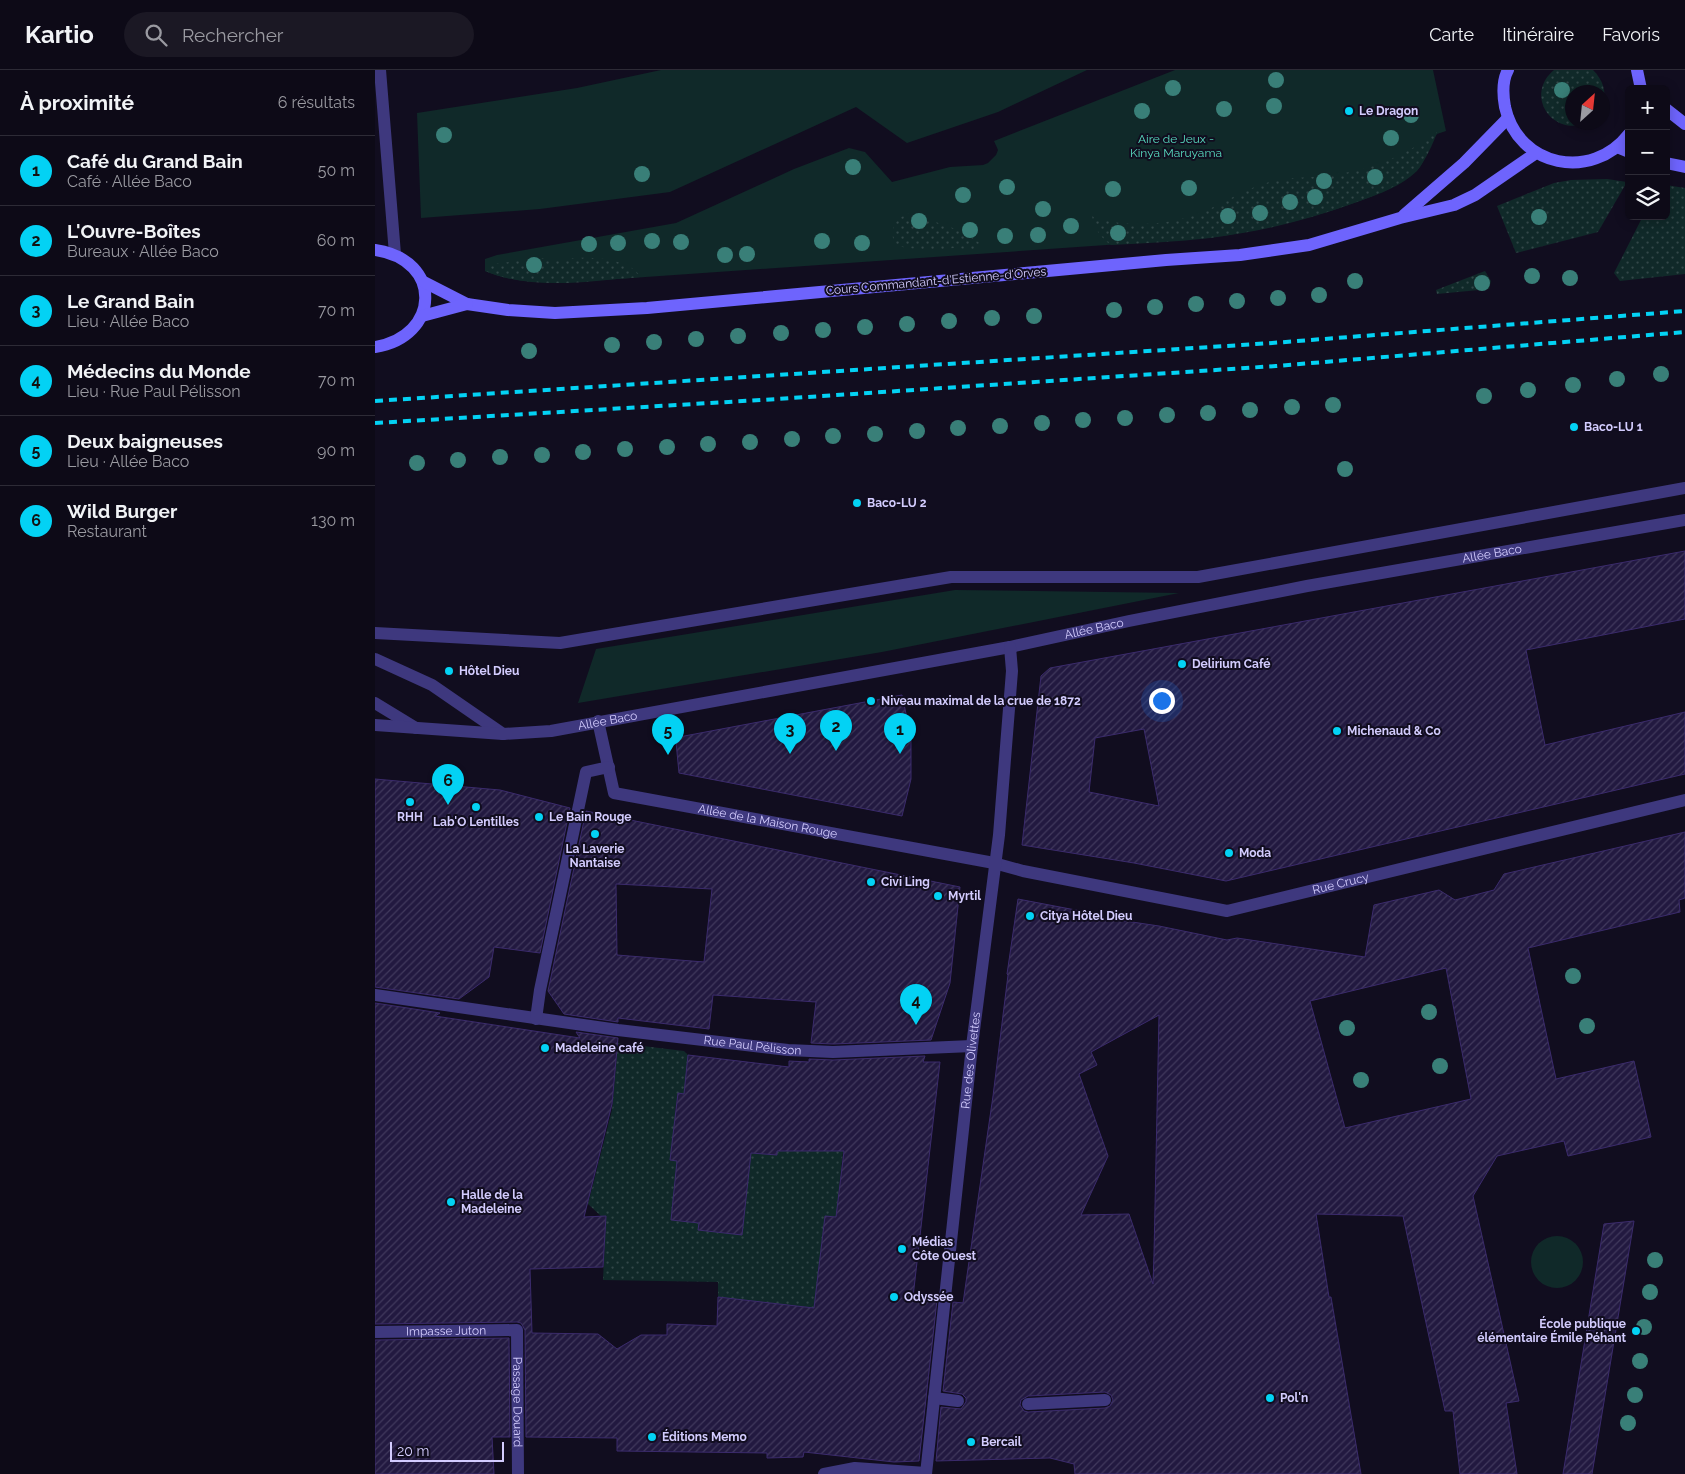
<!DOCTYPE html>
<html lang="fr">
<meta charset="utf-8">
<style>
body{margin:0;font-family:Raleway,sans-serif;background:#1b1824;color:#f1f3f6}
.controls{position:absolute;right:15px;top:15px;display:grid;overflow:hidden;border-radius:8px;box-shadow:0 2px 12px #0003}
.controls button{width:45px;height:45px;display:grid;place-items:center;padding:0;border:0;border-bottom:1px solid #2d2b36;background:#0d0a17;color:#f1f3f6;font:25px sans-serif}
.compass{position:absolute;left:1190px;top:15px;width:45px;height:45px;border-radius:50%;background:#0d0a17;box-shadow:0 2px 12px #0003;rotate:27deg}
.scale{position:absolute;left:15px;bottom:12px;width:114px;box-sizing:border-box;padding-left:5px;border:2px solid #d3ccfe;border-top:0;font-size:14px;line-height:18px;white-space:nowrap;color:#d3ccfe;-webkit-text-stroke:4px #110d1f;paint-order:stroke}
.you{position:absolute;left:786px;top:630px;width:18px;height:18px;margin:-12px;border:4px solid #fff;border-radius:50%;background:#1a73e8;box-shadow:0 0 0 8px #1a73e833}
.badge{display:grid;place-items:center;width:32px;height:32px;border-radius:50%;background:#03d2f4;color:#111;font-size:16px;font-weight:700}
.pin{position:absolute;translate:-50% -41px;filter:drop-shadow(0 1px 2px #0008)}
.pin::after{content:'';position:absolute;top:26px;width:18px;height:15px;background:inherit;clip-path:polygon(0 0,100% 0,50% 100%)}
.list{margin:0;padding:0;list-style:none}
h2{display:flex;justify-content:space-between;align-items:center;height:65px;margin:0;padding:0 20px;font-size:21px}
h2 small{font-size:16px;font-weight:400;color:#9a9aa1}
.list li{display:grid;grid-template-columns:32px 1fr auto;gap:15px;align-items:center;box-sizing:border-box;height:70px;padding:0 20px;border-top:1px solid #2d2b36}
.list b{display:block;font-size:19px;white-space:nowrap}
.list p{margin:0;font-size:16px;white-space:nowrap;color:#9a9aa1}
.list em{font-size:16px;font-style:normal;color:#9a9aa1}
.icon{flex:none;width:28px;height:28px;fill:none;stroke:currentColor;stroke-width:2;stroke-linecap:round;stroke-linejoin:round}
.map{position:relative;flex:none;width:1310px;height:1404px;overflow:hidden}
header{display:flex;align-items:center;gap:30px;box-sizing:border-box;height:70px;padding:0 25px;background:#0d0a17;border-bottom:1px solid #2d2b36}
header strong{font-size:24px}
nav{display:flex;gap:28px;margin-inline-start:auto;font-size:18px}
.search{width:350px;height:45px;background:#1b1824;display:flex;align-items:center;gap:12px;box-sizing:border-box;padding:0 18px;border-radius:28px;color:#9a9aa1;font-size:19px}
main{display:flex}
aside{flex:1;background:#0d0a17}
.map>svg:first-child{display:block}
</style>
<header>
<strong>Kartio</strong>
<div class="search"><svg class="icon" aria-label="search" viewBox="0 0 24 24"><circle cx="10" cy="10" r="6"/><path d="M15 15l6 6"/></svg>Rechercher</div>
<nav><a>Carte</a><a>Itinéraire</a><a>Favoris</a></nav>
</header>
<main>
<aside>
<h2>À proximité<small>6 résultats</small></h2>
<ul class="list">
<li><span class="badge">1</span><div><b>Café du Grand Bain</b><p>Café · Allée Baco</p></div><em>50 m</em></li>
<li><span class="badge">2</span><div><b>L'Ouvre-Boîtes</b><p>Bureaux · Allée Baco</p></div><em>60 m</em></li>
<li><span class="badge">3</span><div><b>Le Grand Bain</b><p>Lieu · Allée Baco</p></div><em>70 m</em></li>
<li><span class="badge">4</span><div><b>Médecins du Monde</b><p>Lieu · Rue Paul Pélisson</p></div><em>70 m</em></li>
<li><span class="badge">5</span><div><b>Deux baigneuses</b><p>Lieu · Allée Baco</p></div><em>90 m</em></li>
<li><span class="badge">6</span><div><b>Wild Burger</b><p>Restaurant</p></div><em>130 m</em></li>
</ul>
</aside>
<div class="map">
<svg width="1310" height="1404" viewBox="0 0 1310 1404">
<defs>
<pattern id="garden-dots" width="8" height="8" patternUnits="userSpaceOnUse" patternTransform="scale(1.25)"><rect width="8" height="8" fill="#102929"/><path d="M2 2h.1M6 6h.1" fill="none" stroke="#324749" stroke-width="1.8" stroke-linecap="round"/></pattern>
<pattern id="building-hatch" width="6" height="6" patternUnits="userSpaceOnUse" patternTransform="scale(1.25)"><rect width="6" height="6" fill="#221940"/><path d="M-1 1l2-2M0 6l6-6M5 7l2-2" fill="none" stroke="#41395d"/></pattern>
</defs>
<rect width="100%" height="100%" fill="#110d1f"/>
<g fill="#102929">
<path d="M286 0H712L623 42 532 73 481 37 295 122 165 139 46 148 42 43 202 18Z"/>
<path d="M800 0H1058L1071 61 1062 64C1054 75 1051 91 1042 101 1027 116 1004 124 985 131 936 149 885 161 833 168L199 212C169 213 138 213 110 201V189L122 185 301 153 419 99 474 78 490 82 517 112 575 97 608 95 613 93 621 85 623 80 619 71Z"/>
<path d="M580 520 804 523 507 582 203 633 221 579Z"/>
<circle cx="1182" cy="1192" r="26"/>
</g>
<g fill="url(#garden-dots)">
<path d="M1179 0H1218C1228 10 1232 22 1228 36V22H1198V52L1212 53C1177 67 1149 25 1179 0Z"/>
<path d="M1062 62C1059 72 1048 96 1040 102 1022 118 998 126 976 134 930 151 883 162 835 168 802 172 769 173 736 175 725 167 720 159 717 146 747 159 798 155 828 142 851 132 873 117 898 111 914 107 930 108 946 106 992 102 1025 89 1062 62Z"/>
<path d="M1232 109 1252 112 1223 162 1141 183 1122 136 1179 113 1196 110Z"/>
<path d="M1291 115 1310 118V204L1245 211 1239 203 1268 146H1291Z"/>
<path d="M536 143C545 144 550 148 558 151 580 159 588 160 607 175L603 180C596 180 590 179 583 178 579 177 575 179 571 179 554 179 536 180 520 175 514 159 520 147 536 143Z"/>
<path d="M170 188C175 189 181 190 186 190 190 191 196 188 201 188 221 187 254 189 266 207 215 211 158 221 110 201L116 195 125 193Z"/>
<path d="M1110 201 1116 211 1114 219 1062 224 1061 220Z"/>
<path d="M243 973 309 981 313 985 309 1024 303 1023 300 1041 307 1043 296 1150 324 1153 323 1160 376 1083 401 1085 403 1075 413 1081H468L461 1147 450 1146 439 1238 343 1227V1212L228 1210 231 1147H227L213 1134 237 1040Z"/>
</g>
<g fill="url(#building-hatch)" stroke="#3b2b6c" fill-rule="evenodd">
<path d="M1310 481V549L1151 580 1170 675 1310 642V704L851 811 759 793 647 775 666 606 675 598ZM769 659 784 736 714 722 720 668Z"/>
<path d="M527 625 536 667V709L527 746 304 703 301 672H304V667Z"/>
<path d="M0 709 125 720 195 738 165 883 119 877 114 907 84 929 0 917Z"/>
<path d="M211 741 585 817 575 913 556 970 458 974 436 973 441 932 338 925 334 959 243 948V952L189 944 173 921ZM241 814 337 819 329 892 242 885Z"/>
<path d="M1310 762V828L1304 830 1305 842 1153 878 1181 1009 1259 991 1276 1067 1193 1086 1189 1071 1122 1086 1098 1126 1144 1331 1131 1333 1142 1404H1085L1078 1341H1070L1028 1146 941 1144 954 1227H956L986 1404H700L699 1394 675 1388 561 1391 566 1337 586 1339 591 1332V1328L587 1324 568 1321 578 1232 588 1233 618 1026 633 905 632 904 643 829 711 842 710 845 784 856 852 870 862 868 990 887 999 835 1064 820 1080 830 1119 820 1129 804ZM1071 898 1096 1029 970 1058 935 931ZM784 945 779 1184 778 1214 754 1144 706 1145 733 1086 704 1004 722 995 716 982ZM730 1322 736 1325 738 1330 735 1336 730 1338 653 1342 649 1341 645 1335 646 1330 653 1326Z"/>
<path d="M0 933 65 943 60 946 205 968 201 962 243 968 237 1034 209 1147 231 1146 228 1197 155 1199 157 1263 223 1264 242 1279 266 1265H292V1254L342 1256 343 1227 439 1238 450 1146 461 1147 469 1081H402V1085L376 1083 367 1165 323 1160 324 1153 296 1150 302 1091 295 1090 303 1023 309 1024 313 985 414 997V991L434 992V989L458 990 550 986 548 992H565L538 1227 562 1230 544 1391 519 1392 429 1382 428 1387 392 1388V1383L242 1381V1368L151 1367 150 1260 146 1253 142 1252 0 1254Z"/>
<path d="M1259 1151 1217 1404H1188L1229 1154Z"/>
<path d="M134 1268 135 1367H117L119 1404H0V1270Z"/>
</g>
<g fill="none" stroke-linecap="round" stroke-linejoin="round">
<g stroke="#3e387e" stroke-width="12">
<path d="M0 563 185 573 576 507H823L1310 418"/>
<path d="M0 589 57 615 128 664"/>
<path d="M0 633 41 658"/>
<path id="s1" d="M0 1262 142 1260 143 1404"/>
<path d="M559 1328 583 1331"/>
<path d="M653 1334 730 1330"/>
<path d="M449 1404 480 1398 551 1403"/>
</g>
<g stroke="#3e387e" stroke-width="12">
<path d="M5 0 20 184"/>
<path id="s2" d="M223 651 239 723 619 793 648 801 852 841 1310 730"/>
<path id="s3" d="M0 655 128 664 176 661 635 577 754 551 932 516 1310 450"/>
<path id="s4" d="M0 925 243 960 413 980 458 982 597 976"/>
<path d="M161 949 165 920 211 702 234 697"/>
<path id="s5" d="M551 1404 597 976 624 765 637 601 635 577"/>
</g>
<g stroke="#6e64fd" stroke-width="12">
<path d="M1133 0C1127 11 1128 26 1130 37 1143 97 1217 112 1254 64"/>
<path d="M1262 0 1266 19"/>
<path d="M1291 39 1310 54"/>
<path d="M1242 77 1254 82"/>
<path d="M1291 93 1310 97"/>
<path d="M1029 145 1089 93 1133 48"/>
<path d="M0 180C69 190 65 267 0 277"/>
<path d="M49 212 92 234 133 240 180 243 272 238 791 190 865 185 934 175 1025 148 1079 135 1100 125 1161 83"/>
<path d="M47 246 92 234"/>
</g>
<g stroke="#03d2f4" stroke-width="4" stroke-dasharray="8 6" stroke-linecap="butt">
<path d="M0 331 897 273 1310 241"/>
<path d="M0 353 402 329 901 296 1310 262"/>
</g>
</g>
<g fill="#397f78">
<circle cx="901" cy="10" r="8"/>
<circle cx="798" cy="18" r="8"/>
<circle cx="1187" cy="20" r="8"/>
<circle cx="899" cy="36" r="8"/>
<circle cx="849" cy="39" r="8"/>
<circle cx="767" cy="41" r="8"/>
<circle cx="1036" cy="45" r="8"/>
<circle cx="69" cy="65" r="8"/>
<circle cx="1016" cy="68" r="8"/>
<circle cx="478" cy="97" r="8"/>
<circle cx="267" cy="104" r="8"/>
<circle cx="1000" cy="107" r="8"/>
<circle cx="949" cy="111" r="8"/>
<circle cx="632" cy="117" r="8"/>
<circle cx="814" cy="118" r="8"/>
<circle cx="738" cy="119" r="8"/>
<circle cx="588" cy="125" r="8"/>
<circle cx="940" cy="127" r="8"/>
<circle cx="915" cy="132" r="8"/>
<circle cx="668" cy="139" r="8"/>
<circle cx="885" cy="143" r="8"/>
<circle cx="853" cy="146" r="8"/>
<circle cx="1164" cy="147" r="8"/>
<circle cx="544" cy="151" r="8"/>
<circle cx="696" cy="156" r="8"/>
<circle cx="595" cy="160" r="8"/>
<circle cx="743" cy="163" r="8"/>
<circle cx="663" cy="165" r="8"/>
<circle cx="630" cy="166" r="8"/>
<circle cx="277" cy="171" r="8"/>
<circle cx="447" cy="171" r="8"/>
<circle cx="306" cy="172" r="8"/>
<circle cx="243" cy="173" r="8"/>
<circle cx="487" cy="173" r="8"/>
<circle cx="214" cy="174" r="8"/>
<circle cx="372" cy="184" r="8"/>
<circle cx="350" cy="185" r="8"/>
<circle cx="159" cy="195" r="8"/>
<circle cx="1157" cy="206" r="8"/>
<circle cx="1195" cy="208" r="8"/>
<circle cx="980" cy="211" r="8"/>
<circle cx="1107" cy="213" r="8"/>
<circle cx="944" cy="225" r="8"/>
<circle cx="903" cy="228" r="8"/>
<circle cx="862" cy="231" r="8"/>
<circle cx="821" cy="234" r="8"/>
<circle cx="780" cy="237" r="8"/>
<circle cx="739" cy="240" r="8"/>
<circle cx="659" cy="246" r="8"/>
<circle cx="617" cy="248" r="8"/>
<circle cx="574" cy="251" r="8"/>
<circle cx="532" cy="254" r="8"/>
<circle cx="490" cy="257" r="8"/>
<circle cx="448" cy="260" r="8"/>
<circle cx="406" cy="263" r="8"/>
<circle cx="363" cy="266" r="8"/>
<circle cx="321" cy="269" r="8"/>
<circle cx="279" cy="272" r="8"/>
<circle cx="237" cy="275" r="8"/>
<circle cx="154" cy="281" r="8"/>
<circle cx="1286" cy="304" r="8"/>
<circle cx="1242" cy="309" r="8"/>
<circle cx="1198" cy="315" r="8"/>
<circle cx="1153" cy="320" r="8"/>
<circle cx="1109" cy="326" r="8"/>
<circle cx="958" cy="335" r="8"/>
<circle cx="917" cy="337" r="8"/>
<circle cx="875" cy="340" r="8"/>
<circle cx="833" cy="343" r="8"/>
<circle cx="792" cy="345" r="8"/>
<circle cx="750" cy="348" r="8"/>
<circle cx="708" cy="350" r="8"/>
<circle cx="667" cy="353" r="8"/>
<circle cx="625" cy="356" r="8"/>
<circle cx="583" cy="358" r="8"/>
<circle cx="542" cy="361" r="8"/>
<circle cx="500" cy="364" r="8"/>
<circle cx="458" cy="366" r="8"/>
<circle cx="417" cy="369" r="8"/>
<circle cx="375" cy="372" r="8"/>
<circle cx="333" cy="374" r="8"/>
<circle cx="292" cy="377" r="8"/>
<circle cx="250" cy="379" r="8"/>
<circle cx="208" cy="382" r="8"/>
<circle cx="167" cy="385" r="8"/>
<circle cx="125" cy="387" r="8"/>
<circle cx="83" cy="390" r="8"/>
<circle cx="42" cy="393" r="8"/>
<circle cx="970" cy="399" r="8"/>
<circle cx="1198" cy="906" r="8"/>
<circle cx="1054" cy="942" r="8"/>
<circle cx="1212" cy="956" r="8"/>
<circle cx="972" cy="958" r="8"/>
<circle cx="1065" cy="996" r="8"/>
<circle cx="986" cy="1010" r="8"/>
<circle cx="1280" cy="1190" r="8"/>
<circle cx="1275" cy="1222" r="8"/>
<circle cx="1269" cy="1257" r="8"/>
<circle cx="1265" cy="1291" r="8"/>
<circle cx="1260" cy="1325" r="8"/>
<circle cx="1253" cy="1353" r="8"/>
</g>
<g fill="#03d2f4" stroke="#110d1f" stroke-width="2">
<circle cx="974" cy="41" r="5"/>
<circle cx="1199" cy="357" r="5"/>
<circle cx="482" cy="433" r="5"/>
<circle cx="807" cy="594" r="5"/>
<circle cx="74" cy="601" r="5"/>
<circle cx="496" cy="631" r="5"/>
<circle cx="962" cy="661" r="5"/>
<circle cx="35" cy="732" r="5"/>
<circle cx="101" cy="737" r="5"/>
<circle cx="164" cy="747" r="5"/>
<circle cx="220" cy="764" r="5"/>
<circle cx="854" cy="783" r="5"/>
<circle cx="496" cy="812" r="5"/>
<circle cx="563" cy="826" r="5"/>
<circle cx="655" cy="846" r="5"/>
<circle cx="170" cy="978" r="5"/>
<circle cx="76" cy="1132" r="5"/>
<circle cx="527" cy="1179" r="5"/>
<circle cx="519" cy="1227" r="5"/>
<circle cx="1261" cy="1261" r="5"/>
<circle cx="895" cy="1328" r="5"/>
<circle cx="277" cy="1367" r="5"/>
<circle cx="596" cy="1372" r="5"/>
</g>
<g text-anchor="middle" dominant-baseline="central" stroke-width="4" stroke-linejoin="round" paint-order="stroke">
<g font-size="12" font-weight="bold" fill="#d3ccfe" stroke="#110d1f" text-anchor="start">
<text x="984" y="41">Le Dragon</text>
<text x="1209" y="357">Baco-LU 1</text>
<text x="492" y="433">Baco-LU 2</text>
<text x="817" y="594">Delirium Café</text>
<text x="84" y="601">Hôtel Dieu</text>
<text x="506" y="631">Niveau maximal de la crue de 1872</text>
<text x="972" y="661">Michenaud &amp; Co</text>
<text x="35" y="747" text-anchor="middle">RHH</text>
<text x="174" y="747">Le Bain Rouge</text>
<text x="101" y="752" text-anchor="middle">Lab'O Lentilles</text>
<text x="220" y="779" text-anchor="middle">La Laverie<tspan x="220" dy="14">Nantaise</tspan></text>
<text x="864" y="783">Moda</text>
<text x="506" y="812">Civi Ling</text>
<text x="573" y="826">Myrtil</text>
<text x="665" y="846">Citya Hôtel Dieu</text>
<text x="180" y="978">Madeleine café</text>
<text x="86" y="1125">Halle de la<tspan x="86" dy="14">Madeleine</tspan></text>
<text x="537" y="1172">Médias<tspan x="537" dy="14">Côte Ouest</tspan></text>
<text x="529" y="1227">Odyssée</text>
<text x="1251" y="1254" text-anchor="end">École publique<tspan x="1251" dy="14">élémentaire Émile Péhant</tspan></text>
<text x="905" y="1328">Pol'n</text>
<text x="287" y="1367">Éditions Memo</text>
<text x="606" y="1372">Bercail</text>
</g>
<g font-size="12" fill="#59ddc1" stroke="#110d1f">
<text x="801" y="69">Aire de Jeux -<tspan x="801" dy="14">Kinya Maruyama</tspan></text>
</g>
<g font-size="12" fill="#d3ccfe" stroke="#110d1f">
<text transform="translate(561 211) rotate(-5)">Cours Commandant-d'Estienne-d'Orves</text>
<text stroke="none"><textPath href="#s3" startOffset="1134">Allée Baco</textPath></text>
<text stroke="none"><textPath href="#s3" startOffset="729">Allée Baco</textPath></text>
<text stroke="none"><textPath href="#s3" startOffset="234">Allée Baco</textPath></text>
<text stroke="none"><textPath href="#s2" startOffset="230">Allée de la Maison Rouge</textPath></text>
<text stroke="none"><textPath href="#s2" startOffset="815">Rue Crucy</textPath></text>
<text stroke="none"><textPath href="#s4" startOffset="381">Rue Paul Pélisson</textPath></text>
<text stroke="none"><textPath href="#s5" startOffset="416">Rue des Olivettes</textPath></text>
<text stroke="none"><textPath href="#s1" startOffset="71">Impasse Juton</textPath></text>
<text stroke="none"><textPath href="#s1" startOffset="214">Passage Douard</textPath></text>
</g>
</g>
</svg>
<div class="controls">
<button>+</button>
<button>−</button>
<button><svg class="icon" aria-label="layers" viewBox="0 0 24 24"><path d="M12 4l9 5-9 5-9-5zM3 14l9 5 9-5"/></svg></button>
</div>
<svg class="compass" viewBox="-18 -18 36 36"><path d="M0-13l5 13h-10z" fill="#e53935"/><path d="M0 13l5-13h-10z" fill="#9a9aa1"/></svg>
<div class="scale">20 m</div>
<div class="you"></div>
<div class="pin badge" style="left:525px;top:684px">1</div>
<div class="pin badge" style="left:461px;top:681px">2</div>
<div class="pin badge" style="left:415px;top:684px">3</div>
<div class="pin badge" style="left:541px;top:955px">4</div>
<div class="pin badge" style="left:293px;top:685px">5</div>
<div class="pin badge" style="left:73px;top:735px">6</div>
</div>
</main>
